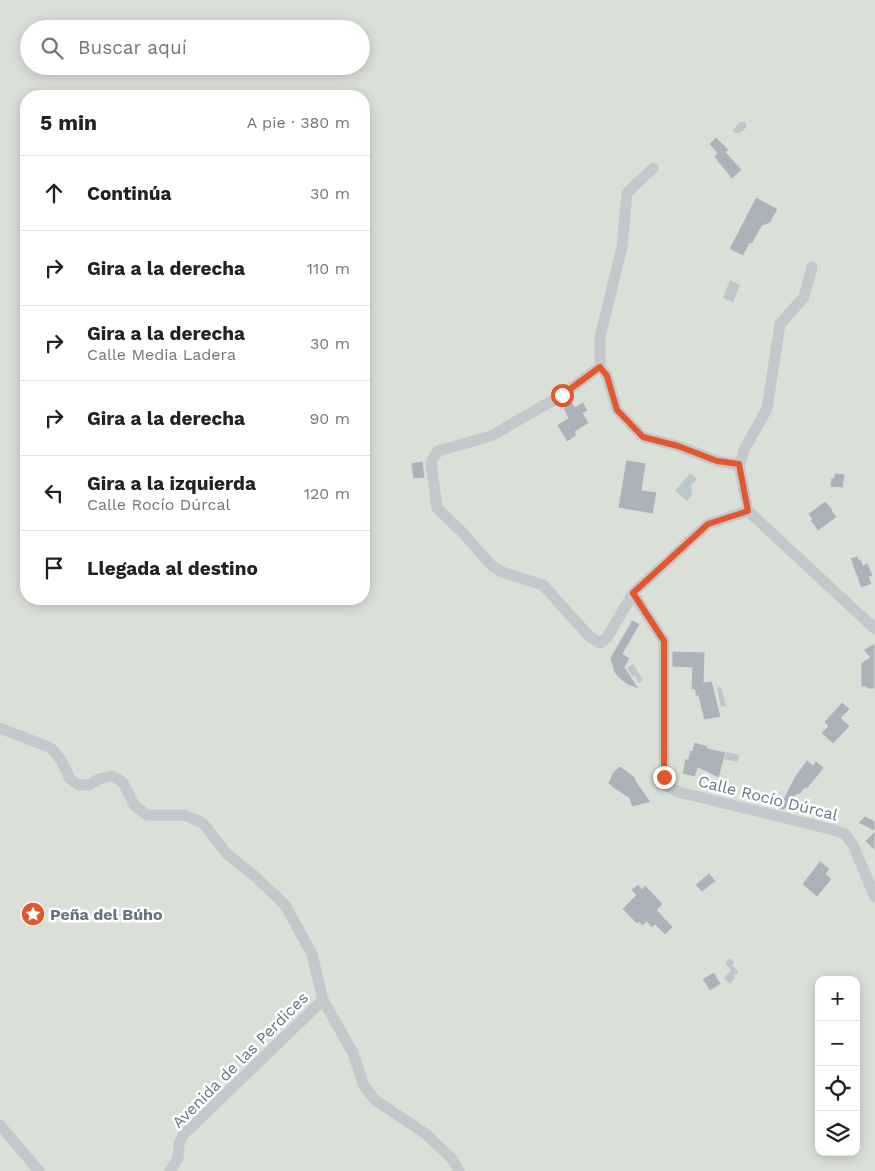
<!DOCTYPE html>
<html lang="es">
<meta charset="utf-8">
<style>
body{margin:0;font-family:"Work Sans",sans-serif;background:#f6f6f6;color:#222}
.controls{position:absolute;right:15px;bottom:15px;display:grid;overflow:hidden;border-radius:10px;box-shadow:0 2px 12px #0003}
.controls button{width:45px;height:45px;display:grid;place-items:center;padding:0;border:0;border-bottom:1px solid #e0e0e0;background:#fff;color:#222;font:25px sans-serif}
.stop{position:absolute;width:15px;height:15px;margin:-11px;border:4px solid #e4572e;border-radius:50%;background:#fff}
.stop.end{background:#e4572e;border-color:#fff;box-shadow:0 1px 5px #0008}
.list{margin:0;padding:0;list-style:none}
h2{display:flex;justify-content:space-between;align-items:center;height:65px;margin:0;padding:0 20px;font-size:21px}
h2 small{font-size:16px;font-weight:400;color:#767676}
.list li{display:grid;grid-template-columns:32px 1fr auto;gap:15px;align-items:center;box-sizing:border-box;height:75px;padding:0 20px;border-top:1px solid #e0e0e0}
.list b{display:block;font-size:19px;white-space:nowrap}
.list p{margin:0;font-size:16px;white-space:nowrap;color:#767676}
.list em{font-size:16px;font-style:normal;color:#767676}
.icon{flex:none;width:28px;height:28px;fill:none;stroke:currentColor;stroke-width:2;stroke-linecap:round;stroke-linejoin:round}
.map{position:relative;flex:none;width:875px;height:1171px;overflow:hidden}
.search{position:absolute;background:#fff;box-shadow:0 2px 12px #0003;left:20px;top:20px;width:350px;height:55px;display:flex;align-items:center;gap:12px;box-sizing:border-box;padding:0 18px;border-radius:28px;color:#767676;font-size:19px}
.panel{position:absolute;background:#fff;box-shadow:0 2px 12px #0003;left:20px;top:90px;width:350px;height:515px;border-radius:20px}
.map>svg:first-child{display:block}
</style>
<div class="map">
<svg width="875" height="1171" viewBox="0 0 875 1171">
<rect width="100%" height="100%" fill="#fafaf8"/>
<path fill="#dadfd7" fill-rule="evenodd" d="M0 0H875V1171H0ZM29 29H361V66H29ZM26 96H364V599H26ZM819 980H856V1152H819Z"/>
<g fill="#bbc7cb">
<path d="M740 122H745L746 125V128L739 133H735L733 130Z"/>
<path d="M730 280 740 285 733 302 723 298Z"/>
<path d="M690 473 697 479 691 485 692 495 687 501 675 491Z"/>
<path d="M633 664 643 680 639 683 635 676 633 677 627 668Z"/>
<path d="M721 687 726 706 721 707 717 688Z"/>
<path d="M722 751 739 755 737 762 720 758Z"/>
<path d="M730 958 734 962 732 965 739 972 734 976 735 978 730 984 724 978 731 970 725 963Z"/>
</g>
<g fill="#aab3b9" stroke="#dcdcda">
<path d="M716 137 729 150 726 152 742 170 732 179 714 157 717 153 709 144Z"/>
<path d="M756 197 778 209 770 223 762 226 752 244 750 243 743 256 729 249Z"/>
<path d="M572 402 575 407 583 402 588 411 583 413 589 423 575 432 577 435 567 442 557 425 568 418 563 408Z"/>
<path d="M626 460 646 463 642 490 657 492 653 514 618 508Z"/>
<path d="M423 461 425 478 413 479 411 463Z"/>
<path d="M834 473 845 474 843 488 830 487 831 478H834Z"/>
<path d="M825 501 834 511H832L837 517 818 531 810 520 812 519 808 514Z"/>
<path d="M858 556 859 560 861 559 863 565 868 563 873 576 869 577 872 584 861 588 850 558Z"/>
<path d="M632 620 640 624 623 654 630 658 625 667 639 689 626 684 618 677 614 672 610 658Z"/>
<path d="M875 643V689H867V687H861V663L870 657 863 650Z"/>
<path d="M672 651 705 652 704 682 712 681 721 717 704 720 698 696H695V690L691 689 692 668 672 667Z"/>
<path d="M842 702 850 709 841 718 850 726 833 744 821 733 828 726 824 722Z"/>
<path d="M694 742 708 746 707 748 726 752 719 778 698 768 695 777 682 774 685 759H688L690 750 692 751Z"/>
<path d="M807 760 813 765 816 761 824 768 807 789 805 788 799 795 797 794 784 810 778 809 795 776Z"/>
<path d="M620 766 635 777 636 781 651 802 632 807 629 798 613 788 608 783 613 772Z"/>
<path d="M865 816 875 821V851L865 841 875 831 858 823Z"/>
<path d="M820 861 830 869 826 874 832 879 817 897 802 884Z"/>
<path d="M709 873 716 881 702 892 695 885Z"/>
<path d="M638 884 642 889 645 885 663 904 657 910 673 927 665 935 655 925 652 928 647 922 642 926 639 922 637 924 622 909 636 895 631 890Z"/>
<path d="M714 972 721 984 710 991 702 979Z"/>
</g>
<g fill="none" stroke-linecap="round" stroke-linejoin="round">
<g stroke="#c3c8cc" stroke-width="11">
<path d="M653 168 627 193 622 247 600 337V367L562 395 491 436 438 451 431 462 437 508 463 533 491 565 502 572 543 585 590 637 600 643 607 638 633 593 708 524 748 511 875 629"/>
<path d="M600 367 607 376 617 410 643 437 678 446 717 461 739 465"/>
<path d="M748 511 739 465 745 448 767 409 780 324 804 297 812 267"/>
<path d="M633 593 664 641V777L668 786 678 792 834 830 845 834 853 845 875 897"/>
<path d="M0 728 51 748 61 760 70 779 79 785H89L99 779 112 776 123 782 134 805 147 815H184L203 823 227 854 257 878 285 905 312 954 323 1000 353 1053 364 1086 375 1100 426 1134 452 1159 459 1171"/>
<path d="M0 1125 39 1171"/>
<path d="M170 1171 178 1158 179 1144 183 1135 323 1000"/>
</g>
</g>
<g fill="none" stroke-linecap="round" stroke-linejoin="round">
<path stroke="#e4572e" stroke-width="6" d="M562 395 600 367 607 376 617 410 643 437 678 446 717 461 739 464 748 511 708 524 633 593 664 641V777"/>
</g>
<defs>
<g id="sight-disc" transform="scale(1.25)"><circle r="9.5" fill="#e4572e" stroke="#fff"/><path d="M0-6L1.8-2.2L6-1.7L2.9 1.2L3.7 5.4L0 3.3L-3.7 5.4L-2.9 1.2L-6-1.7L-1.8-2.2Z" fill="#fff"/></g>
</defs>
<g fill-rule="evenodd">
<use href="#sight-disc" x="33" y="914"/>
</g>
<g text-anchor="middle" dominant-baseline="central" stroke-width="5" stroke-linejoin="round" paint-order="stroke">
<g font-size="16" fill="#657683" stroke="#fff">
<text transform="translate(768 798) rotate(14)">Calle Rocío Dúrcal</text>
<text transform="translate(240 1060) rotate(-45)">Avenida de las Perdices</text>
</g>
<g font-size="16" font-weight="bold" fill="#657683" stroke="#fff" text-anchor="start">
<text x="50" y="914">Peña del Búho</text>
</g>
</g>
</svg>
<div class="controls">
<button>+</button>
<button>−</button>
<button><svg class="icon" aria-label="locate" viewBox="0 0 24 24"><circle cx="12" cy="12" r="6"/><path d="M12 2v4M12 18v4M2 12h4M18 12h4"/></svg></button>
<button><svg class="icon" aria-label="layers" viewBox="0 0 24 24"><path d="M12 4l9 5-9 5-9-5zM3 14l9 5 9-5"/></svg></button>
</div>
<div class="stop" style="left:562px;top:395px"></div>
<div class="stop end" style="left:664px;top:777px"></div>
<div class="search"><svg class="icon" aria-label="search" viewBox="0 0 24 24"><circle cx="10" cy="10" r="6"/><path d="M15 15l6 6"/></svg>Buscar aquí</div>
<section class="panel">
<h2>5 min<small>A pie · 380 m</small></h2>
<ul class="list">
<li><svg class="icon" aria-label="ahead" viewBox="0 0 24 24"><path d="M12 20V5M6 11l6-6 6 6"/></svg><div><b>Continúa</b></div><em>30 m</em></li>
<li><svg class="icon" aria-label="right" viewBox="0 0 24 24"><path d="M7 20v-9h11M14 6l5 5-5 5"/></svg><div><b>Gira a la derecha</b></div><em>110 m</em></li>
<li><svg class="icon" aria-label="right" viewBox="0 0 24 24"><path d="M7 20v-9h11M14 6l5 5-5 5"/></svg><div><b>Gira a la derecha</b><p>Calle Media Ladera</p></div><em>30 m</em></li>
<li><svg class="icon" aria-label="right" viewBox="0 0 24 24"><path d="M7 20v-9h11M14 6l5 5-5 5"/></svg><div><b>Gira a la derecha</b></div><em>90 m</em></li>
<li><svg class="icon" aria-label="left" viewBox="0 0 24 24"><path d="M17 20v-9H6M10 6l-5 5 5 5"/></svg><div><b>Gira a la izquierda</b><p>Calle Rocío Dúrcal</p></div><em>120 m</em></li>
<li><svg class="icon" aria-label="arrive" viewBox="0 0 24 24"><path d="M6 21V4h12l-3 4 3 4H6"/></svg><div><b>Llegada al destino</b></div></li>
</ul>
</section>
</div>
